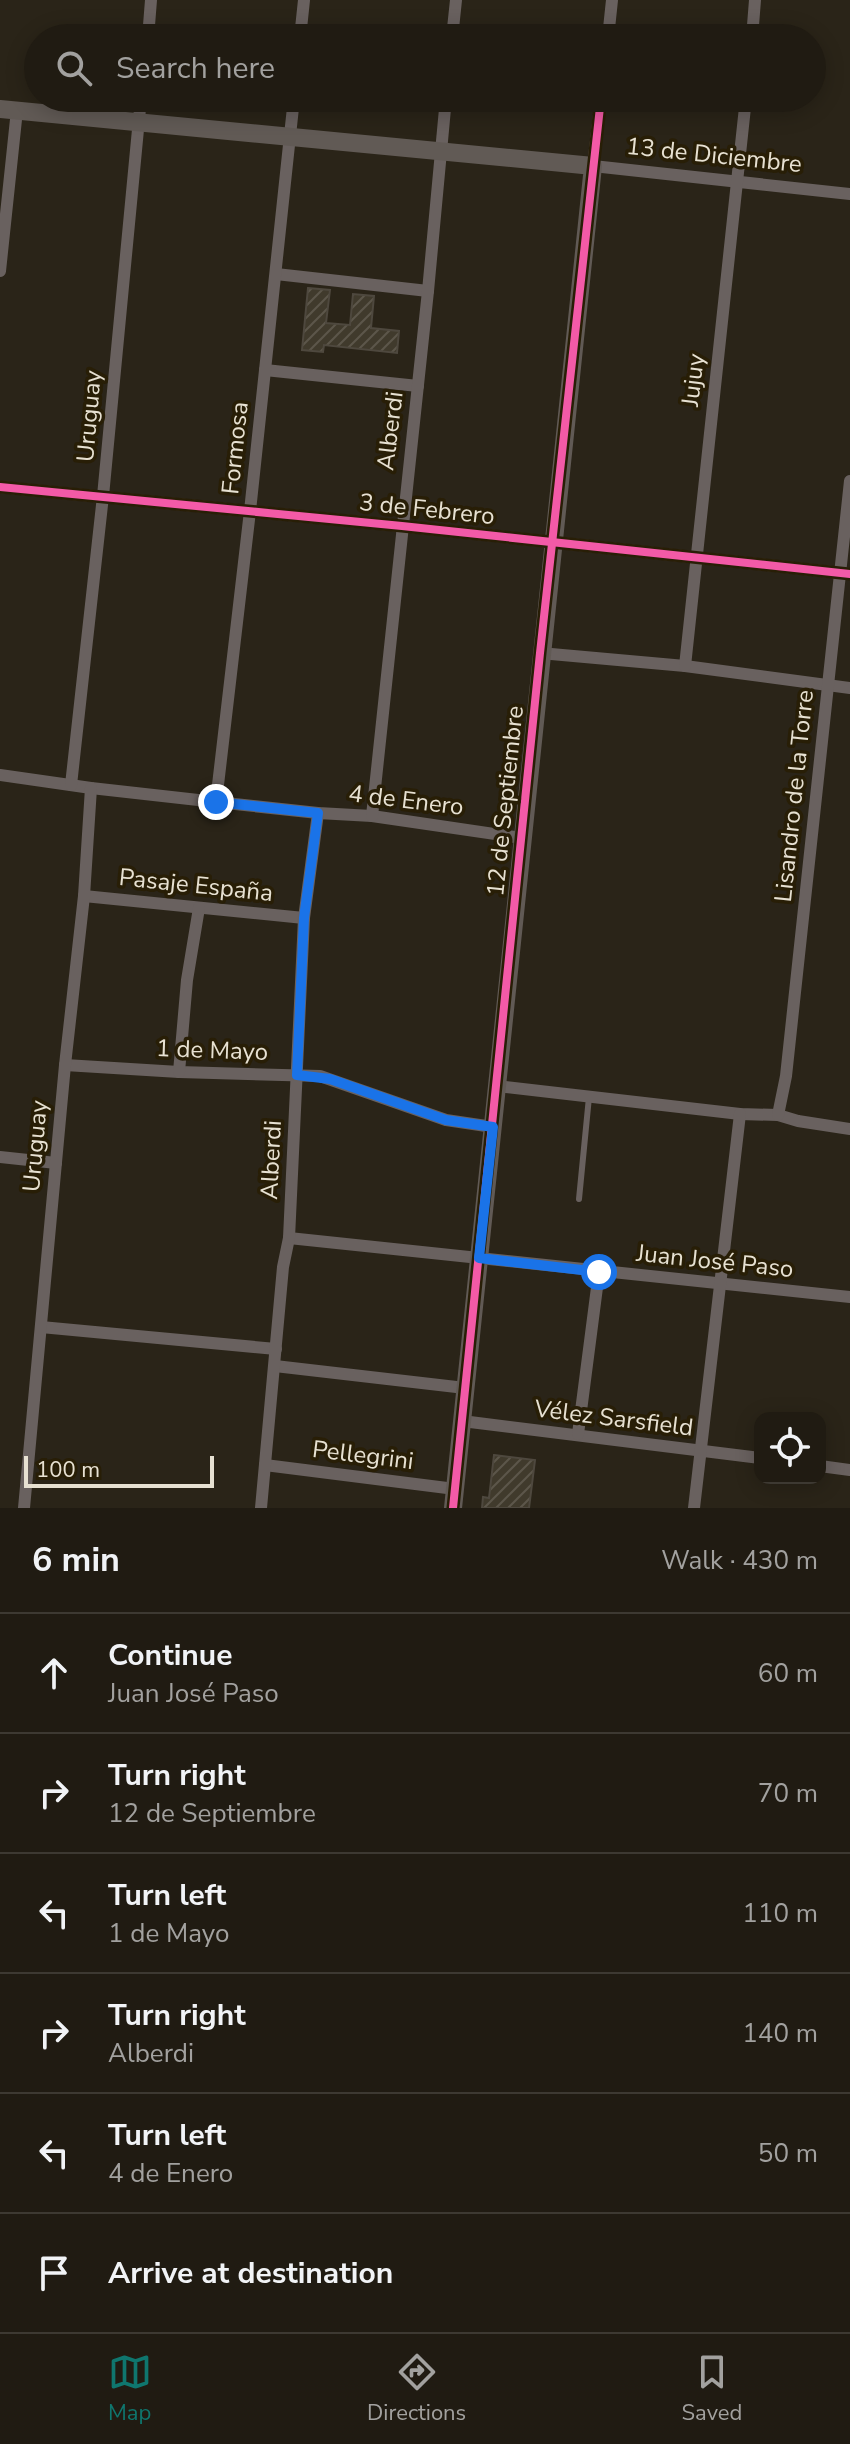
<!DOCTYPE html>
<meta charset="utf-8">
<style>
body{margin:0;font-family:"Nunito Sans",sans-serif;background:#2d2820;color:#f1f3f6}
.controls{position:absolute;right:24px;bottom:24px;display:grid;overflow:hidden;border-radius:16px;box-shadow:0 4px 20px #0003}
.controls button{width:72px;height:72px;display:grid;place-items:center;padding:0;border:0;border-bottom:2px solid #3d3932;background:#201b12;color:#f1f3f6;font:40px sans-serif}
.scale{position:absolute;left:24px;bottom:20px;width:190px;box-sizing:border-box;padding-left:8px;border:4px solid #e7e1d2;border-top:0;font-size:22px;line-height:28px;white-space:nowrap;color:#e7e1d2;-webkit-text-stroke:6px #281e06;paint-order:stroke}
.stop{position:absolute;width:24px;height:24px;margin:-18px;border:6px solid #1a73e8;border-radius:50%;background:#fff}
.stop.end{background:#1a73e8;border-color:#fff;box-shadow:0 2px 8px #0008}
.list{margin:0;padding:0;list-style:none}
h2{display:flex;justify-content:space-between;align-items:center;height:104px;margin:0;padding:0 32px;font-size:34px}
h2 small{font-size:26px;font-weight:400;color:#a2a19f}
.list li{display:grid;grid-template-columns:52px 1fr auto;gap:24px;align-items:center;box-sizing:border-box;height:120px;padding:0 32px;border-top:2px solid #3d3932}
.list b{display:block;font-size:30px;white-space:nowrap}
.list p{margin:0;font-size:26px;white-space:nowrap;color:#a2a19f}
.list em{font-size:26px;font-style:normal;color:#a2a19f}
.icon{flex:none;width:44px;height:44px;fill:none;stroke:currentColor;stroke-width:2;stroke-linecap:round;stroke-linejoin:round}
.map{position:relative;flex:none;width:850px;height:1508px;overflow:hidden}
.search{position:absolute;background:#201b12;box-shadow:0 4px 20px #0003;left:24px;right:24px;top:24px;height:88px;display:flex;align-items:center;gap:20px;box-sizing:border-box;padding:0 28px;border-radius:44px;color:#a2a19f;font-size:30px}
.sheet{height:824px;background:#201b12}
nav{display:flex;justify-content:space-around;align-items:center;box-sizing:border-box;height:112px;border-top:2px solid #3d3932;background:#201b12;font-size:22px;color:#a2a19f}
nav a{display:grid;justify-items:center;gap:4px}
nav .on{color:#0f766e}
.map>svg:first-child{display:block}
</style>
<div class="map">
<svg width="850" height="1508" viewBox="0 0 850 1508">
<defs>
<pattern id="building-hatch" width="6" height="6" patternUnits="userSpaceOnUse" patternTransform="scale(2)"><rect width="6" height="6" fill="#403a2c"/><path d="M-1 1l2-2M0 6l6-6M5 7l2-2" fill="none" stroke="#5c564a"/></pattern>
</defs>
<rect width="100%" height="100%" fill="#2a2418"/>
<g fill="url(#building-hatch)" stroke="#4e483e" stroke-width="2">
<path d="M308 288 330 290 326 323 350 325 353 294 374 296 371 328 399 331 397 353 324 345 323 352 302 350Z"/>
<path d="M494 1455 535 1460 529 1508H482L483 1497 489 1498Z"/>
</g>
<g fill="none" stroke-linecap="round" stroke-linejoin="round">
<path stroke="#69615f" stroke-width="6" d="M579 1199 589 1097"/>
<g stroke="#69615f" stroke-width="12">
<path d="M148 38 151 0"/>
<path d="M300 38 304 0"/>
<path d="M452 38 456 0"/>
<path d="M608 38 612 0"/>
<path d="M752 38 755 0"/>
<path d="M601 98 593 166 850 194"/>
<path d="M0 271 17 110"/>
<path d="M276 274 428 291"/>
<path d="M265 370 418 386"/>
<path d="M0 487 402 526 850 574"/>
<path d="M540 653 685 666 850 688"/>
<path d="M685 666 746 98"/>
<path d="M0 775 91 788 216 802 318 813 372 816 522 838"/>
<path d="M71 785 103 496 141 98"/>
<path d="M216 802 250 511 294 98"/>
<path d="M372 816 428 291 446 98"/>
<path d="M84 896 304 918"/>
<path d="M65 1065 179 1072 320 1076 446 1120 493 1127"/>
<path d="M179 1072 187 980 199 908"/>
<path d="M497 1086 740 1114 778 1115 798 1121 850 1129"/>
<path d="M778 1115 786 1076 850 481"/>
<path d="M0 1157 56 1163"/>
<path d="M289 1238 850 1297"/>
<path d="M41 1327 276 1349"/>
<path d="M275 1366 465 1388"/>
<path d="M462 1421 760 1458"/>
<path d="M578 1434 599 1272"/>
<path d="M265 1465 455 1489"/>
<path d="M820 1466 850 1470"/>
<path d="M24 1508 65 1065 84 896 91 788"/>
<path d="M261 1508 283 1267 289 1238 304 918 318 813"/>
<path d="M694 1508 740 1114"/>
</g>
<path stroke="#615a55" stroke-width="18" d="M0 109 593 166 453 1508"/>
<g stroke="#281e06" stroke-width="13">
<g id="cycleway">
<path d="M0 487 402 526 850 574"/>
<path d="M453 1508 540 653 601 98"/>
</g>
</g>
<use href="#cycleway" stroke="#f35aa7" stroke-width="8"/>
</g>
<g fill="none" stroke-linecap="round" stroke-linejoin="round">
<path stroke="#1a73e8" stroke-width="10" d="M216 802 318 813 304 918 297 1075 330 1079 446 1120 493 1127 479 1258 599 1272"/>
</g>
<g text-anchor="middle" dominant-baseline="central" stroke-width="7" stroke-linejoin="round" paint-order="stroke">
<g font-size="24" fill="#e7e1d2" stroke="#281e06">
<text transform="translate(714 155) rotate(6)">13 de Diciembre</text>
<text transform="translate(693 380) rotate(-83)">Jujuy</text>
<text transform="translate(89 416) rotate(-85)">Uruguay</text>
<text transform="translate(390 431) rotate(-83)">Alberdi</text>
<text transform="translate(235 448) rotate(-84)">Formosa</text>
<text transform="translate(427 509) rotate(6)">3 de Febrero</text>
<text transform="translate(794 796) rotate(-84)">Lisandro de la Torre</text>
<text transform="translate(406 800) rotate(7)">4 de Enero</text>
<text transform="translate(505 801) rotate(-84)">12 de Septiembre</text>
<text transform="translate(196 885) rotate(6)">Pasaje España</text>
<text transform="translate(212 1050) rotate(2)">1 de Mayo</text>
<text transform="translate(35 1146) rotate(-85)">Uruguay</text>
<text transform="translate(271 1160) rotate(-87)">Alberdi</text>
<text transform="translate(715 1261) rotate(6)">Juan José Paso</text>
<text transform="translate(614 1418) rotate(7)">Vélez Sarsfield</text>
<text transform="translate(363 1455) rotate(7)">Pellegrini</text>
</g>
</g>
</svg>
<div class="controls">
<button><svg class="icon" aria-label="locate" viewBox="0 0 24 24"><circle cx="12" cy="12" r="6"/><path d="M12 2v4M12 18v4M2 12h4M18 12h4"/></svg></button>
</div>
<div class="scale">100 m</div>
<div class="stop" style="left:599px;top:1272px"></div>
<div class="stop end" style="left:216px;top:802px"></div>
<div class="search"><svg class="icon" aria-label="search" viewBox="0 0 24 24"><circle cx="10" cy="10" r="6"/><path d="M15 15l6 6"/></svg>Search here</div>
</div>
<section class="sheet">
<h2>6 min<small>Walk · 430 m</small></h2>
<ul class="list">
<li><svg class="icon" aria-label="ahead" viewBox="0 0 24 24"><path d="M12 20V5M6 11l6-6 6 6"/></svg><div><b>Continue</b><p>Juan José Paso</p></div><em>60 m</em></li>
<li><svg class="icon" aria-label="right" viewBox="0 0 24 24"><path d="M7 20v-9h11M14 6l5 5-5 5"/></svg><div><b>Turn right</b><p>12 de Septiembre</p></div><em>70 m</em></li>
<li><svg class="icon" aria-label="left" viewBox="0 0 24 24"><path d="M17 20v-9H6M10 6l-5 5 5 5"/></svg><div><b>Turn left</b><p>1 de Mayo</p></div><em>110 m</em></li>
<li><svg class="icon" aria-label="right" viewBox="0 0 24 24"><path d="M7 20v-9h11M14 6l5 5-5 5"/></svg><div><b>Turn right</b><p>Alberdi</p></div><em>140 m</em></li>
<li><svg class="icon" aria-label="left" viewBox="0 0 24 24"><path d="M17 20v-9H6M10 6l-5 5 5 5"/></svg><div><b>Turn left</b><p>4 de Enero</p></div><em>50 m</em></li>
<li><svg class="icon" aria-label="arrive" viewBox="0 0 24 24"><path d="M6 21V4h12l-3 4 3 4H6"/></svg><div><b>Arrive at destination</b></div></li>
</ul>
</section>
<nav>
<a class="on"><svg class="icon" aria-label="map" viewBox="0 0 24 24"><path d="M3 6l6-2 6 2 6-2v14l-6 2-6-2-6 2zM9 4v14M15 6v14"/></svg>Map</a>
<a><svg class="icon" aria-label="directions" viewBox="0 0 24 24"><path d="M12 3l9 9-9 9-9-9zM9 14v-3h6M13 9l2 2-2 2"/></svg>Directions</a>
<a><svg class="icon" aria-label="saved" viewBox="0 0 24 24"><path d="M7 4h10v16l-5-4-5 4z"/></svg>Saved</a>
</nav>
